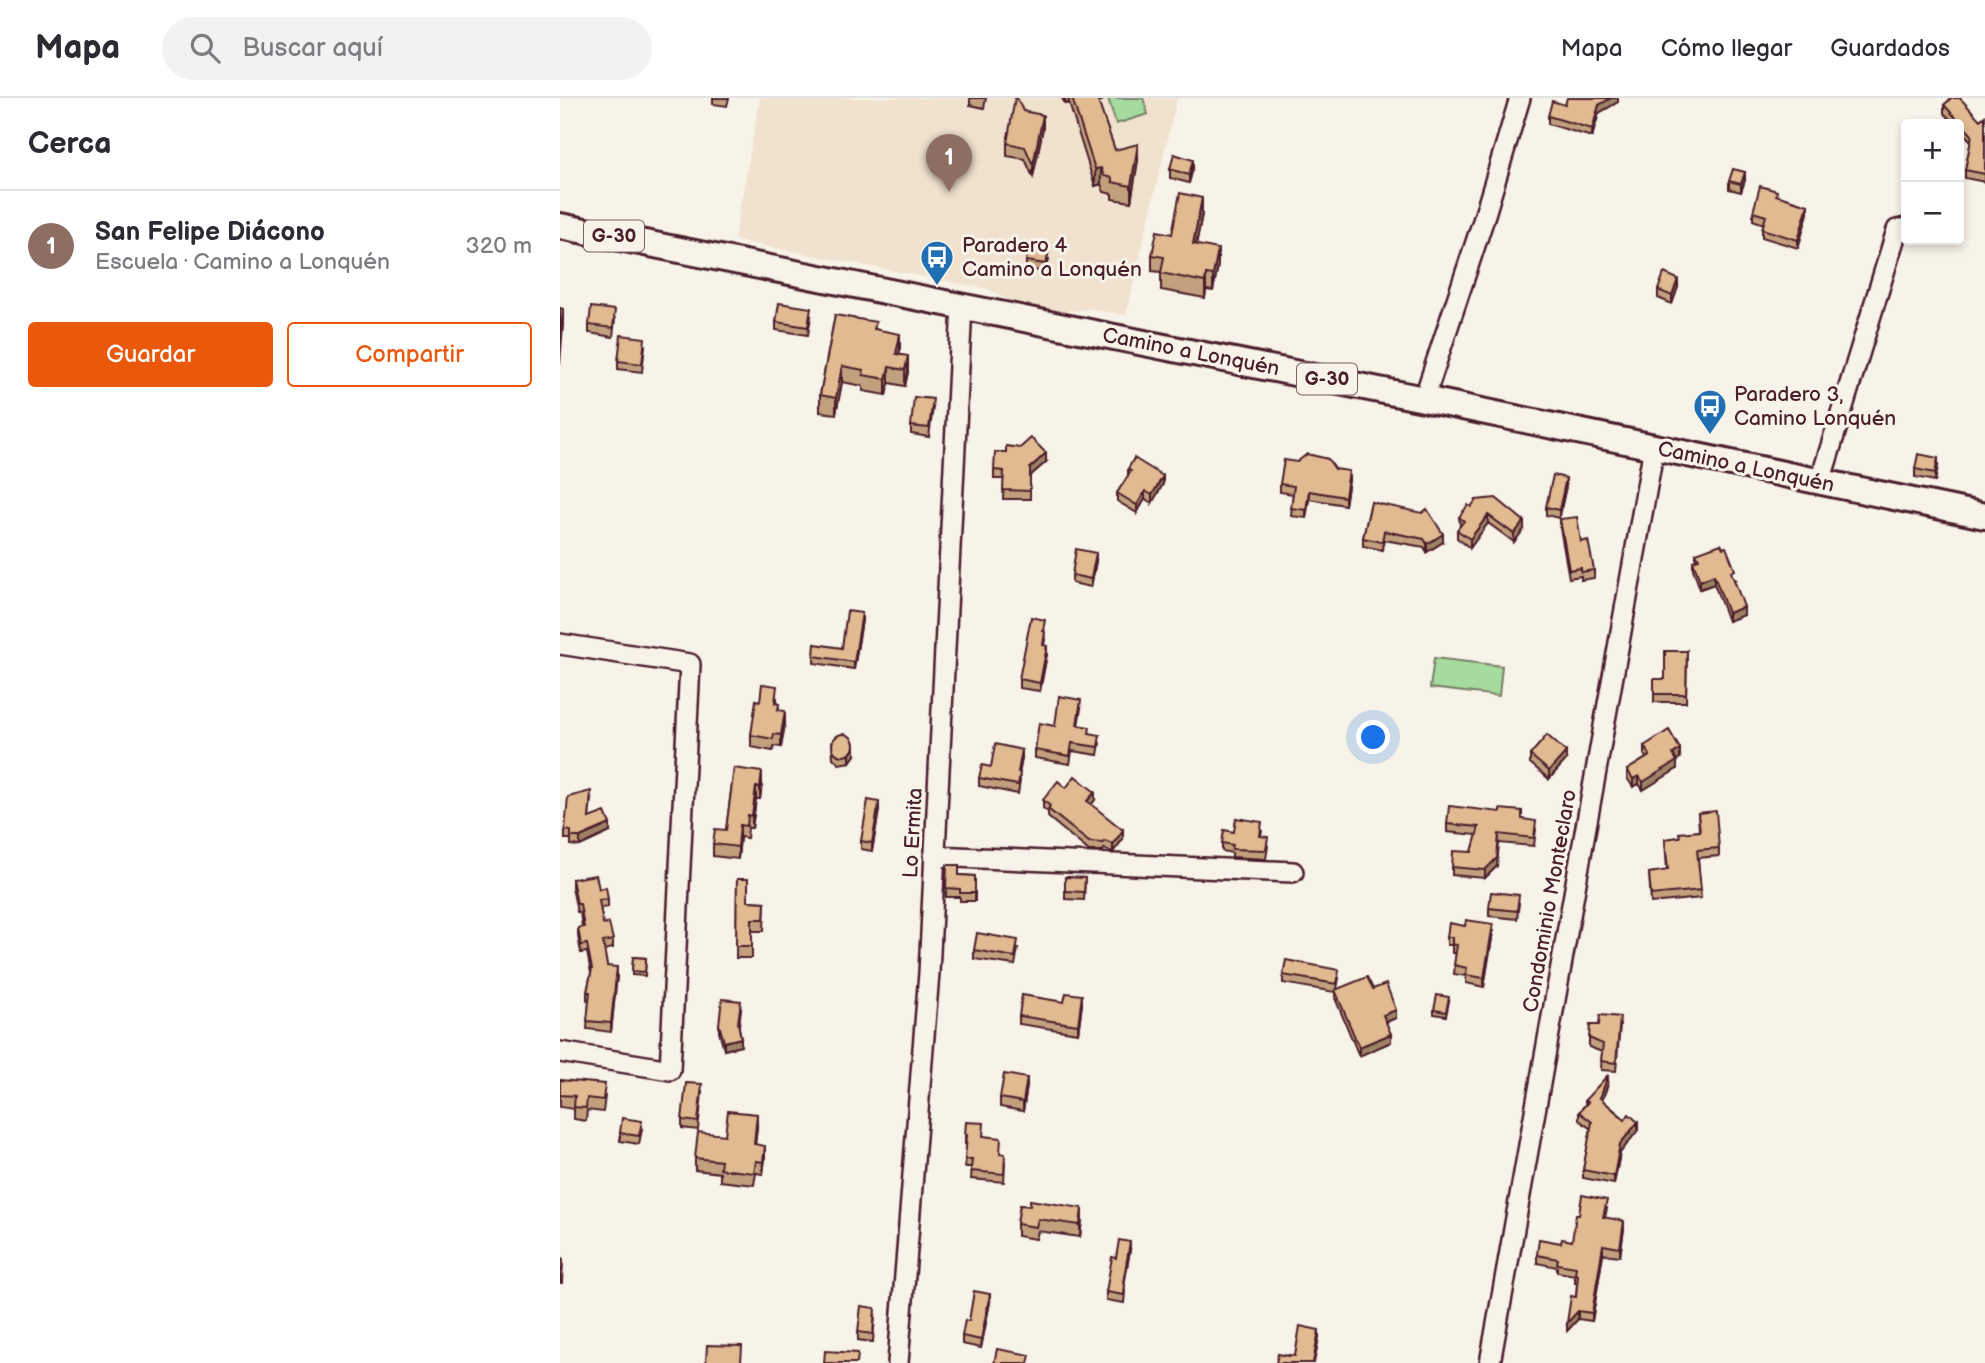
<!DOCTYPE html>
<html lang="es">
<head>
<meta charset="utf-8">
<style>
	body { margin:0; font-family:"Balsamiq Sans",sans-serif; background:#f2f2f3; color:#2b2b33 }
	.controls { position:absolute; right:21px; top:21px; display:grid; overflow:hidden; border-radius:7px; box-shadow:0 4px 10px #0003 }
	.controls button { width:63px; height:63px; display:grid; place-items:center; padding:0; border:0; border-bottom:2px solid #e1e1e2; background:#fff; color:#2b2b33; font:35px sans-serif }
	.you { position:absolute; left:814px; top:640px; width:24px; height:24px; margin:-18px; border:5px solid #fff; border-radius:50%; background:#1a73e8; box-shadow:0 0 0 10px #1a73e833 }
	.badge { display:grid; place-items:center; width:46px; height:46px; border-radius:50%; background:#ea580c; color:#fff; font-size:23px; font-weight:700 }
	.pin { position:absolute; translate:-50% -58px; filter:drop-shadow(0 2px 4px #0008) }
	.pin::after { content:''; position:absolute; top:37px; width:24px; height:21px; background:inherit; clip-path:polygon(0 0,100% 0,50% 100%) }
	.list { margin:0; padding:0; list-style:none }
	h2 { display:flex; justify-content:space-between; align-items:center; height:91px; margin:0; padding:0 28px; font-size:30px }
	h2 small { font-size:23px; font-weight:400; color:#7c7c81 }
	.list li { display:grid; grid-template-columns:46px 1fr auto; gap:21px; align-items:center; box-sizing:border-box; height:112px; padding:0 28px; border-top:2px solid #e1e1e2 }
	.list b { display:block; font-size:26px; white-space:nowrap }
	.list p { margin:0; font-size:23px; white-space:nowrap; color:#7c7c81 }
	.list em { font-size:23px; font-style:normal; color:#7c7c81 }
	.actions { display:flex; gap:14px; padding:21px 28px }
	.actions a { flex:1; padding:16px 0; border:2px solid #ea580c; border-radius:7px; text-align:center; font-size:24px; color:#ea580c }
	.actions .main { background:#ea580c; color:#fff }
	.icon { flex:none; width:38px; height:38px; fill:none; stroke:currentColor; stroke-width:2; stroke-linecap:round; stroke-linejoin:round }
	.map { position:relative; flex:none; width:1425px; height:1265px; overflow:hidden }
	header { display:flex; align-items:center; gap:42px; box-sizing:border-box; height:98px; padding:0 35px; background:#fff; border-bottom:2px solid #e1e1e2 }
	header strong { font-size:33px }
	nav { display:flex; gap:38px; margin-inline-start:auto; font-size:24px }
	.search { width:490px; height:63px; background:#f2f2f3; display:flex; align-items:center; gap:18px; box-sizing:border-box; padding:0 24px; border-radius:38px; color:#7c7c81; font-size:26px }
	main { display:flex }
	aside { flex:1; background:#fff }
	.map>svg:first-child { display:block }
	.built { fill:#f0e2ce }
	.green { fill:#a5db9f; stroke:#787d65; stroke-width:2 }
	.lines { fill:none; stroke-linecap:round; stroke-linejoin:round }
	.minor-casing { stroke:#4a1f2b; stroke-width:24 }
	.major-casing { stroke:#4a1f2b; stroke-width:30 }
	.minor { stroke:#f7f3e8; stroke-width:19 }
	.major { stroke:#f7f3e8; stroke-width:24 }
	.wall { fill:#c2a07e; stroke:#4a1f2b; stroke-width:2 }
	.shaded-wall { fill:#9e8266; stroke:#4a1f2b; stroke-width:2 }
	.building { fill:#e1ba92; stroke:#4a1f2b; stroke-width:2 }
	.labels { text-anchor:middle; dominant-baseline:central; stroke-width:6; stroke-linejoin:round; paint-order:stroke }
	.shield { fill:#f7f3e8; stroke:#7e5f64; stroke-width:2 }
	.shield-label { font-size:19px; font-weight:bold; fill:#4a1f2b }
	.poi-label { font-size:21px; fill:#4a1f2b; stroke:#f7f3e8; text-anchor:start }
	.street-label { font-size:21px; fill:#4a1f2b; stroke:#f7f3e8 }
</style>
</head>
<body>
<header>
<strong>Mapa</strong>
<div class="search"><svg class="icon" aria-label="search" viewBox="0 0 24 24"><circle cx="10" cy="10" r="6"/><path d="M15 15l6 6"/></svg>Buscar aquí</div>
<nav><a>Mapa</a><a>Cómo llegar</a><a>Guardados</a></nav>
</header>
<main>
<aside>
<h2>Cerca<small></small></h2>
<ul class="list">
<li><span class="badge" style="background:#8d6e63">1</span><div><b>San Felipe Diácono</b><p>Escuela · Camino a Lonquén</p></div><em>320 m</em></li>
</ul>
<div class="actions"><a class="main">Guardar</a><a>Compartir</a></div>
</aside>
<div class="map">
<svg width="1425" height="1265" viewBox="0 0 1425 1265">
	<rect width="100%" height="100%" fill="#f7f3e8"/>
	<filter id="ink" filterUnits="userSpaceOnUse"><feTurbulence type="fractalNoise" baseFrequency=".0143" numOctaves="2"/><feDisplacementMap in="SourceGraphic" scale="14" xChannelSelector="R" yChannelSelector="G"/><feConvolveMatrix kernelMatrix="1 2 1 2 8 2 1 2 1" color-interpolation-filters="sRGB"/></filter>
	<g filter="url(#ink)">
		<!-- built -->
		<path class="built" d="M200,0H617L566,217L528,211L495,214L454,205L428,191L174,142Z"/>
		<!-- green -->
		<path class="green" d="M548,0H583L588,16L556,26Z
			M874,560L942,568L939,598L870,590Z"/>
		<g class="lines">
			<defs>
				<path id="minor" d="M864,301L923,123L960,0
					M1260,384L1337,132L1346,130
					M0,546L130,566L110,972L0,954
					M374,758L733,774
					M338,1265L369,875L402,207
					M930,1265L1094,349"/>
				<path id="major" d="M0,128L864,301L1425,418"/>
			</defs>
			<!-- minor casing -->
			<use href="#minor" class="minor-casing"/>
			<!-- major casing -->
			<use href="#major" class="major-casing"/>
			<!-- minor -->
			<use href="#minor" class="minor"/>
			<!-- major -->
			<use href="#major" class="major"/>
		</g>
		<!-- wall -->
		<path class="wall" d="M153,0H169L167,8L153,6Z
			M410,0H426L424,10L410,7Z
			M502,0H542V3L538,4L555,52L578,62L571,104L552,101V96L544,94L541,86L535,88L509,5L505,6Z
			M1058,0V4L1039,15L1032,39L988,26V18L1005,7Z
			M1384,7L1420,22L1425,18V84L1405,80V72L1411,43L1399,30V26H1395L1384,15Z
			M463,13L483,30L473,79L465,61L447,58V45Z
			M633,70L629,85L610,80V71Z
			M1185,82L1181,94L1169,91V83Z
			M1217,98L1248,115L1238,150L1202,139V131L1204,126L1193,122V114Z
			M642,116L636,147L658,167L653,193L646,192L645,200L601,192V174L592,173V157L612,136Z
			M489,161L486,174L466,171V163Z
			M1118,189L1112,206L1098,200V192Z
			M275,217L316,231L340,252L339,257L348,274L345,288L329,285L326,297L303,293V288L282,284L276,316L260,314V297Z
			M251,218L248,237L216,232V224Z
			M55,221L53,239L29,235V227Z
			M85,248L82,274L58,271V263Z
			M373,309L369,339L351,336V328Z
			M486,364L470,378V401H443L444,381H434V372Z
			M1378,368L1375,383L1355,379V371Z
			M568,371L603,386L592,405L585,401L577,415L557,403V395L568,378Z
			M775,371L789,382L785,407L749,401L746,420L731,418L733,396L720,394V386Z
			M1006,388L999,420L986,417V409Z
			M811,404L883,444L867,454L864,449L824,442L822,452L803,448V440Z
			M911,409L964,431L954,444L928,425L910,450L897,440V432L900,428L899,419Z
			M1000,421L1021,444L1034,472V480L1021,482V478L1009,480L1000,430Z
			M1136,455L1175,481H1174L1184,517L1168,523L1154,486L1140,491L1133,471V463L1136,462Z
			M536,463L531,489L512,485V477Z
			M302,522L294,571L254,565V558L282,550Z
			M485,530L484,533L485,542L484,547L487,556L480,593L459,590V581Z
			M1127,553L1126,604H1094V581H1105Z
			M217,600V605L225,626L221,649L214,648L213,653L191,649V637L200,603Z
			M521,610L518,628L530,635L540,645L538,657L512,653L510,666L475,660V652L495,628Z
			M272,645L295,657L290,664L279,666L273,660Z
			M1084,648L1120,660L1117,662V671L1083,692L1079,686L1073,689L1067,680V672L1086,660L1084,656Z
			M970,657L1006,662L989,681L970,665Z
			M462,660L459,675L460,683L458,696L419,688V680L431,669Z
			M174,670L202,686L200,701H196L192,730H188L187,740L180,739L178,761L153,758V746L166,732Z
			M506,690L535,702L531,707L563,741L553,754L544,751L543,753H529L488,719V714L483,710V702Z
			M31,701L29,720L50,734L20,748L11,747V741H5V732Z
			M319,712L312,753L301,751V743Z
			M1138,715L1159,750V758L1138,760L1141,800L1091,805L1089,775L1107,773L1105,741L1119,739L1139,733Z
			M962,721L976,731L974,748L939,745L937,768L925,780L892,777V769L912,754L917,737L887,734V726Z
			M702,732L701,738L708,748L706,761L672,759V755L662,753V745L674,734Z
			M387,767L399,777L415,778V803H400V799H386Z
			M505,779L525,780L524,802L505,801Z
			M12,781L39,791L48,801V809L40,810L43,826L53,842V850L44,852L47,868L57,877L51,934L27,931L29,903L27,902V894L31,875L27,854L21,855L18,838V830L22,829L20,814H17L12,789Z
			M177,781L188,803L205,804L204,833H192V860H176Z
			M959,805L957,821L929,818V810Z
			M933,834L924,889L906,885V878L894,876L896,855H892V847H887V839Z
			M458,850L455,867L414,861V852Z
			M73,859L86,860L85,878L72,877Z
			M723,877L779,880L777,891H813L836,920L826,924L831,944L799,958L775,900V894L723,885Z
			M889,903L886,918L874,916V912Z
			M504,904L522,906L518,935L459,926V918Z
			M181,911L179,928L181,948L164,952L159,934V926Z
			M1039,927H1060L1056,973L1041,972L1042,954L1029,949V940Z
			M0,982L45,998L43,1014L27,1012L26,1023L14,1021V1011L0,1009Z
			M1048,986L1042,1002L1078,1032L1060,1055L1054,1086L1023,1080V1072L1031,1031L1019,1022V1014L1025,1007V1002Z
			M467,988L463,1013L440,1009V1000Z
			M142,995L138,1032L122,1030V1022Z
			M197,1029L195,1046L205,1060L203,1076L196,1075L194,1087L160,1083V1075L135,1072V1060L165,1037Z
			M82,1031L79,1046L60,1043V1035Z
			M405,1037L424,1038L440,1055L445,1064L444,1084L411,1081L412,1069H405L407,1046H405Z
			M460,1107L522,1122L520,1139L478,1133L476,1141L457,1138V1126Z
			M1047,1110L1045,1120L1064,1131L1060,1158L1043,1156L1032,1223L1018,1221L1007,1233L1016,1199L1017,1185H1015V1177L997,1174V1169L977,1165V1157L1001,1145L1012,1143L1019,1117Z
			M570,1152L564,1186L565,1194L564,1205L546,1202V1194L556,1160Z
			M0,1159L3,1161L2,1185H0Z
			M430,1204L421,1250L402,1246V1238L409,1223Z
			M315,1218L313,1244L298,1242V1234Z"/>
		<!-- shaded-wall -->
		<path class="shaded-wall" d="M505,0H509V5L505,6Z
			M1051,0H1058V4L1039,15L1032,39V31L1039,7Z
			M483,17V30L473,79V67Z
			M578,46V62L571,104V88Z
			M633,62V70L629,85V77Z
			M541,70V86L535,88V71Z
			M1185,74V82L1181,94V86Z
			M642,100V116L633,163V146Z
			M1248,107V115L1238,150V142Z
			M658,151V167L653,193V177Z
			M646,176V192L645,200V184Z
			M1118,181V189L1112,206V198Z
			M3,211V227L0,266V250Z
			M340,236V252L336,272V256Z
			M348,258V274L345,288V272Z
			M282,268V284L276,316V300Z
			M329,269V285L326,297V281Z
			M486,355V364L470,378V401V370Z
			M1378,360V368L1375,383V375Z
			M789,373V382L785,407V399Z
			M603,378V386L592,405V397Z
			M1006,380V388L999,420V412Z
			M585,393V401L577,415V407Z
			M749,393V401L746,420V412Z
			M928,417V425L910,450V441Z
			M964,423V431L954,444V436Z
			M883,436V444L867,454V446Z
			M536,455V463L531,489V481Z
			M1154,477V486L1140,491V483Z
			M1184,509V517L1168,523V515Z
			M302,515V522L294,571V564Z
			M487,548V556L480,593V585Z
			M225,613V626L221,649V637Z
			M295,649V657L290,664V656Z
			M1120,651V660L1113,664V656Z
			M462,652V660L458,683V674Z
			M1006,654V662L989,681V673Z
			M1117,663V671L1083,692V684Z
			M202,674V686L200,701V689Z
			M1079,678V686L1073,689V681Z
			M196,689V701L192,730V718Z
			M535,694V702L527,712V703Z
			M319,704V712L312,753V745Z
			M50,726V734L20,748V739Z
			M180,727V739L178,761V749Z
			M563,732V741L553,754V746Z
			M939,736L937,768L925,780V772Z
			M933,826V834L924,889V880Z
			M57,869V877L51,934V925Z
			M522,897V906L518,935V927Z
			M836,912V920L823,925V917Z
			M831,936V944L799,958V949Z
			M181,940V948L164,952V944Z
			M1048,977V986L1040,1008V1000Z
			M467,980V988L463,1013V1004Z
			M197,1016V1029L194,1058V1046Z
			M1078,1024V1032L1060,1055L1054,1086V1078L1060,1046Z
			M205,1048V1060L203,1076V1064Z
			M522,1110V1122L520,1139V1127Z
			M1064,1123V1131L1060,1158V1150Z
			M570,1144V1152L563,1194V1185Z
			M1043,1147V1156L1032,1223V1215Z
			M430,1196V1204L421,1250V1242Z
			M1018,1213V1221L1007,1233V1225Z
			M759,1232V1240L754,1265H753Z"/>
		<!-- building -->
		<path class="building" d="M455,0H457L463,13L483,17L473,67L465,49L447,45Z
			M512,0H537L555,52L578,46L571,88L552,84V80L544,78L541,70L535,71Z
			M1007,0H1051L1039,7L1032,31L988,18L992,3L1005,7Z
			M1391,0H1400L1420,22L1425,18V76L1405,72L1412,37L1384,7Z
			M614,56L633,62L629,77L610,71Z
			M1173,71L1185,74L1181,86L1169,83Z
			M1200,88L1217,93L1216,97L1248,107L1238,142L1202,131L1206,118L1193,114Z
			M620,95L642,100L633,146L658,151L653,177L646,176L645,184L601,175L604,159L592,157L597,133L612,136Z
			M468,149L489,153L486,166L466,163Z
			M1104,175L1118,181L1112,198L1098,192Z
			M219,205L251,210L248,229L216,224Z
			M31,209L55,212L53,230L29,227Z
			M0,210L3,211L0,250Z
			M275,217L316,224L314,231L340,236L336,256L348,258L345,272L329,269L326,281L303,277L304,272L282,268L276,300L260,297Z
			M61,237L85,240L82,266L58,263Z
			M354,299L373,301L369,330L351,328Z
			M471,340L486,355L470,370V393L443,392L444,373L434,372L435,354H446V348L460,350Z
			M747,356L768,361L775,371L789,373L785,399L749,393L746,412L731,410L734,388L720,386L724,362L737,364Z
			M1358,356L1378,360L1375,375L1355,371Z
			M574,360L603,378L592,397L585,393L577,407L557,395L571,373L568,371Z
			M993,377L1006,380L999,412L986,409Z
			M936,400L964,423L954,436L928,417L910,441L897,432L904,423L899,419L908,407L911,409L916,402Z
			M811,404L862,415L867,411L883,436L867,446L864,441L824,433L822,444L803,440Z
			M1017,419L1021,444L1028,442L1034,472L1021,474V470L1009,472L1000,421Z
			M1161,446L1163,450L1166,449L1175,472L1171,474L1184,509L1168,515L1154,477L1140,483L1133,463L1139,461L1136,455Z
			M516,451L536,455L531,481L512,477Z
			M287,513L302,515L294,564L254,558L255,546L282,550Z
			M471,519L485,522L483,533L485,534L483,547L487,548L480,585L459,581Z
			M1105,553H1127L1126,596H1094V581H1105Z
			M202,586L217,588L215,605L219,606L218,612L225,613L221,637L214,636L213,641L191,637L196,602L200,603Z
			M499,598L521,602L517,627L530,629L529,635L540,637L538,649L512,645L510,658L475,652L479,625L495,628Z
			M1109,632L1120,651L1113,656L1117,663L1083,684L1079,678L1073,681L1067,672L1090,658L1084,648Z
			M272 647a11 11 0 1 1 22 0a11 11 0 1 1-22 0Z
			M987,637L1006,654L989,673L970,657Z
			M435,646L462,652L458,674L460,675L458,687L419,680L422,667L431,669Z
			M174,670L202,674L200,689H196L192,718L188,717L187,728L180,727L178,749L153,746L155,731L166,732Z
			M515,678L535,694L527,703L563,732L553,746L544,743L543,745L529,744L488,711L490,708L483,702L498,683L506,690Z
			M31,693L29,720L45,714L50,726L20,739H11V733L5,732L8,699Z
			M308,702L319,704L312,745L301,743Z
			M889,708L940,714V711L962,713V721L976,723L974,740L939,736L937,760L925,772L892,769L893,753L912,754L919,729L887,726Z
			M1156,713L1159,750L1137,752L1141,792L1091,797L1089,775L1108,772L1105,741L1120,739L1119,735L1140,733L1138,715Z
			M676,720L702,724L700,738L708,739L706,752L672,751L673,747L662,745L664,732L674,734Z
			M387,767H399V777L415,778V795H400V791L386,790Z
			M36,777L39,791L46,789L48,801L39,802L43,826L49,825L53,842L43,844L47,868L57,869L51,925L27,923L30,894H27L32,871L27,846L21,847L18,830L24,829L20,806H17L12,781Z
			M505,779L525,780L524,794L505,793Z
			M177,781H188V803L205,804L204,821H192V848H176Z
			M931,794L959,797L957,813L929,810Z
			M906,822L933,826L924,880L906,877L907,870L894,867L897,847L892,846V839H887L889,825L905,828Z
			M417,835L458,842L455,859L414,852Z
			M73,859L86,860L85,874L72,873Z
			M726,862L779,872L777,886L723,877Z
			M807,879L813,891L826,886L836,912L823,917L831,936L799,949L775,892Z
			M506,895L522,897L518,927L459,918L462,897L504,904Z
			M877,897L889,899L886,914L874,912Z
			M162,901L181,903L178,925L181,940L164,944L159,926Z
			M1040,917L1060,919L1056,965L1041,963L1043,946L1029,940L1030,927H1039Z
			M444,976L467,980L463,1004L440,1000Z
			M1048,977L1040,1000L1065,1022L1069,1016L1078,1024L1060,1046L1054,1078L1023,1072L1032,1024L1019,1014L1028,1004L1025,1002Z
			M0,982L45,986L43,1002L27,1000L26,1010L14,1009L15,998L0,997Z
			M126,985L142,986L138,1024L122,1022Z
			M168,1013L197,1016L194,1046L205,1048L203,1064L196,1063L194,1075L160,1071L161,1063L135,1060L138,1034L165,1037Z
			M62,1020L82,1023L79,1038L60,1035Z
			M406,1024L424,1025L423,1038L441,1040L440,1055L445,1056L444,1076L411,1073L412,1061H405L407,1037H405Z
			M1022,1097L1047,1102L1043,1119L1064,1123L1060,1150L1043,1147L1032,1215L1018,1213L1007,1225L1011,1198L1016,1199L1018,1177L1015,1176L1016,1169L997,1166L998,1161L977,1157L979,1141L1001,1145L1002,1141L1012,1143L1016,1117H1019Z
			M470,1102L522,1110L520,1127L478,1121L476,1129L457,1126L460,1107L470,1108Z
			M559,1142L570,1144L563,1185L565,1186L564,1197L546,1194L552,1159L556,1160Z
			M0,1159L3,1161L2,1173H0Z
			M414,1193L430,1196L421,1242L402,1238L405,1222L409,1223Z
			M301,1208L315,1210L313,1236L298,1234Z
			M740,1228L759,1232L753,1265H716L718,1256L729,1258V1257L735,1258Z
			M147,1247L182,1248L181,1265H146Z
			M437,1251L470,1257L468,1265H434Z
			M265,1253L298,1255L297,1265H264Z"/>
	</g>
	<!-- icons -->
	<defs>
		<symbol id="bus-pin" viewBox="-11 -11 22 30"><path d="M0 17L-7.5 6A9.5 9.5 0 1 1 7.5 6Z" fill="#1f6fb2" stroke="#f7f3e8"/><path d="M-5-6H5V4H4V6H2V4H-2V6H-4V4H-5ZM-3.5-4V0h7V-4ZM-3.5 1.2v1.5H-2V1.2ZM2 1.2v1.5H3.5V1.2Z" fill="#fff"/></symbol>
	</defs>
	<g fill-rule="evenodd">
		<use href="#bus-pin" x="358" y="140" width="38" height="52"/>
		<use href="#bus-pin" x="1131" y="289" width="38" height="52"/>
	</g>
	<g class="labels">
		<!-- shield labels -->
		<g class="shield">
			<rect x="24" y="122.5" width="60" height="31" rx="5"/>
			<rect x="737" y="265.5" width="60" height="31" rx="5"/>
		</g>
		<g class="shield-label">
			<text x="54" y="138">G-30</text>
			<text x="767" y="281">G-30</text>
		</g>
		<!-- poi labels -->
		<g class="poi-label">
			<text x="402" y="147">Paradero 4<tspan x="402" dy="24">Camino a Lonquén</tspan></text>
			<text x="1174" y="296">Paradero 3,<tspan x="1174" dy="24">Camino Lonquén</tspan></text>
		</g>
		<!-- street labels -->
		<g class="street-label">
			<text transform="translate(631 254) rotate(11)">Camino a Lonquén</text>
			<text transform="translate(1186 369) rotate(12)">Camino a Lonquén</text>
			<text transform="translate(353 735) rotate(-87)">Lo Ermita</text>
			<text transform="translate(990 803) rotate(-80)">Condominio Monteclaro</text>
		</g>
	</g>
</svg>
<div class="controls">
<button>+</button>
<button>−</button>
</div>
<div class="you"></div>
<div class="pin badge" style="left:389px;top:94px;background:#8d6e63">1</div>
</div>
</main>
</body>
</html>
